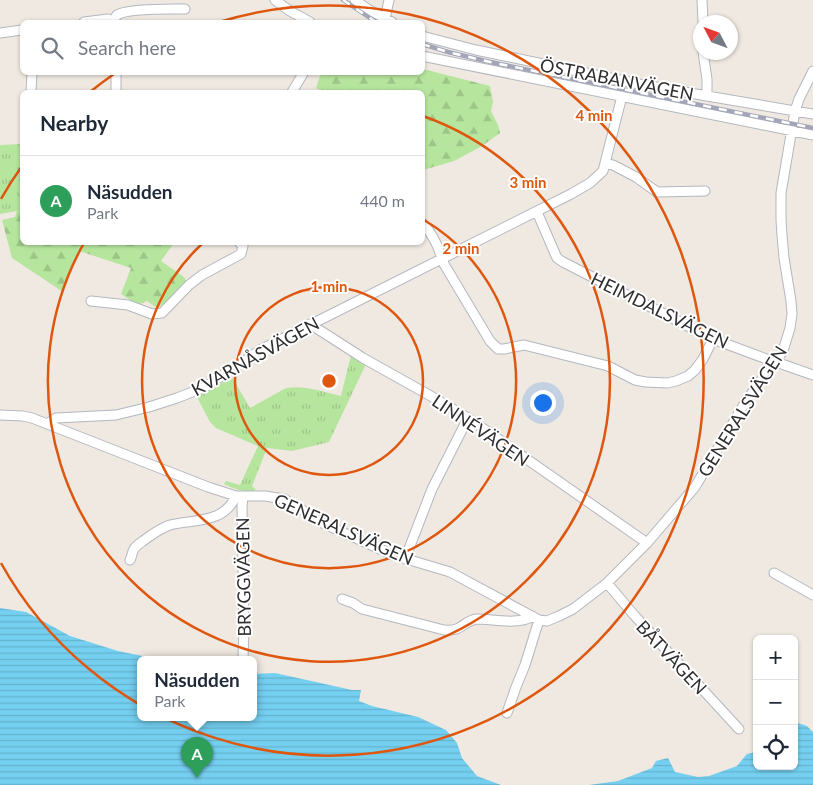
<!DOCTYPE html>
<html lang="en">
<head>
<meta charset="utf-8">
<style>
	body { margin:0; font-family:Lato,sans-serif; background:#f6f6f7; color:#1f2937 }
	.controls { position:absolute; right:15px; bottom:15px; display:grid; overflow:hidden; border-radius:8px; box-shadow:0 1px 4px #0004 }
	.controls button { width:45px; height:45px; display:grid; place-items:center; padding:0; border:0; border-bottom:1px solid #e0e1e3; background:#fff; color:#1f2937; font:25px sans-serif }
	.compass { position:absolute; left:693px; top:15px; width:45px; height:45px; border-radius:50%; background:#fff; box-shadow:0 1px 4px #0004; rotate:311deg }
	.you { position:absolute; left:542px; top:402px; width:18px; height:18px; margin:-12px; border:4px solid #fff; border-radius:50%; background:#1a73e8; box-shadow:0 0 0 8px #1a73e833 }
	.badge { display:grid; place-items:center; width:32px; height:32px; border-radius:50%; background:#4264fb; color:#fff; font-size:16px; font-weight:700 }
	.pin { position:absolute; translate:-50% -41px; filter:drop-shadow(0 1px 2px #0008) }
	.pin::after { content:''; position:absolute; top:26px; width:18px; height:15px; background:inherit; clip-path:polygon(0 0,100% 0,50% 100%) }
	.popup { position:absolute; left:137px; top:656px; width:120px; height:65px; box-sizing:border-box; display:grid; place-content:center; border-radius:8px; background:#fff; filter:drop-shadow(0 1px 4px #0005); font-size:16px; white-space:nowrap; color:#747a83 }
	.popup b { font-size:19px; color:#1f2937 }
	.popup::after { content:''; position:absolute; left:50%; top:100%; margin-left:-10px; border:10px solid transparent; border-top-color:#fff }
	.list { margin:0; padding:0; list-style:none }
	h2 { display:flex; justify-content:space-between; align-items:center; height:65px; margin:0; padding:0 20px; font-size:21px }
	h2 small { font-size:16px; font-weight:400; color:#747a83 }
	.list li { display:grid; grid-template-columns:32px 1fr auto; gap:15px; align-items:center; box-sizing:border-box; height:90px; padding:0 20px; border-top:1px solid #e0e1e3 }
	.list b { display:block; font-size:19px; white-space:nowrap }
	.list p { margin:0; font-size:16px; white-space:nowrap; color:#747a83 }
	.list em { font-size:16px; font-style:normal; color:#747a83 }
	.icon { flex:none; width:28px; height:28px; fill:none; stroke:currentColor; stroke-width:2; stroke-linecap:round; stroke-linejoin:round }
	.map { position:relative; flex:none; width:813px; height:785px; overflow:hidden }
	.search { position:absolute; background:#fff; box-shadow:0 1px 4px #0004; left:20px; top:20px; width:405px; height:55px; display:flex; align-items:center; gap:12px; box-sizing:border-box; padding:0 18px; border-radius:8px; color:#747a83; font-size:19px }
	.panel { position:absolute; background:#fff; box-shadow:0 1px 4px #0004; left:20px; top:90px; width:405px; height:155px; border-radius:8px }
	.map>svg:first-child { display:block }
	.forest { fill:url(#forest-firs) }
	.park { fill:url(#park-tufts) }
	.water { fill:url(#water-rules) }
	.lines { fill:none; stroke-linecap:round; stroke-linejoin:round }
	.minor-casing { stroke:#b4b7c1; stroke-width:11 }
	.minor { stroke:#fff; stroke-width:9 }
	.rail-casing { stroke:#a3a6b8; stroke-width:4.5 }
	.rail { stroke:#fff; stroke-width:2.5; stroke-dasharray:8; stroke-linecap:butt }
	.ring { fill:none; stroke:#df570e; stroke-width:2.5 }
	.labels { text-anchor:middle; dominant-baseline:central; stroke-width:4; stroke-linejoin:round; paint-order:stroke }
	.street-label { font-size:18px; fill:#2e2e2e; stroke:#fff }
	.centre { fill:#df570e; stroke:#fff; stroke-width:2.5 }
	.ring-label { font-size:15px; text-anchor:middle; font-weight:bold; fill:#df570e; stroke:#fff; stroke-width:4; stroke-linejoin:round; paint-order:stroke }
</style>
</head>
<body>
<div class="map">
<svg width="813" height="785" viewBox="0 0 813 785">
	<defs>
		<pattern id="forest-firs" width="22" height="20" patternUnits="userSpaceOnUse" patternTransform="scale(1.25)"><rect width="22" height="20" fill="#b6e59e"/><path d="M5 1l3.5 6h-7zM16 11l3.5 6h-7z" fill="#9dc588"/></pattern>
		<pattern id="park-tufts" width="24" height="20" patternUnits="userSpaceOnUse" patternTransform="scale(1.25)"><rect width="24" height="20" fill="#b6e59e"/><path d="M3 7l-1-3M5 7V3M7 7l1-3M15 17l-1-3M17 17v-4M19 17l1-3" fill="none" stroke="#9dc588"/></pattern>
		<pattern id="water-rules" width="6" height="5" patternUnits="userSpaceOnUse" patternTransform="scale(1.25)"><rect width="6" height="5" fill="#75cff0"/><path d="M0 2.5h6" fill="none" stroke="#66b2ce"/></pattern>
	</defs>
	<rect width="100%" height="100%" fill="#efe9e1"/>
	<!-- forest -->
	<path class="forest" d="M423,69L490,86L493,102L491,111L498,125L500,133L482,146L454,161L423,170L422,92H325L316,88L321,73L422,72Z
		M22,210V242L174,243L161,261L184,277L186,281L173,298L157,308L147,301L138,305L121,294L131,268L79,251L63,292L12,258L2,220L15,217L17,211Z"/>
	<!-- park -->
	<path class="park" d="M22,144V210L0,214V145Z
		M351,355L367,362L329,442L292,451L267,448L252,486L256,490C244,493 235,489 224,484L226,481L240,485L258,446L216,428L210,422L197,397L232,377L250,408L286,388C305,385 323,392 341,396Z"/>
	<!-- water -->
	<path class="water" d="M0,608L26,612L70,636L118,651L157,659H141V717H253V674L275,673L352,690H361L359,701L372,706L418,717L446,730L457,743L462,758L477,776L501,785H0Z
		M798,723L807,726L813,732V785H589L618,781L652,768L656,761L668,758L675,772L698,777L709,776L737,766L747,754L757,752V766H794V730H796Z"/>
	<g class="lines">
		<defs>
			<path id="minor" d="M275,0L290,11L310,22
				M355,0L369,10L392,22
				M702,0L703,22
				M385,19L389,0
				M84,22L108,19L113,21C114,20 116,16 117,15C127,8 172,9 185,9
				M0,33L22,30
				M422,36L476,50L639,84L707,96L813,114
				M703,52L707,79V96
				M422,56L813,135
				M31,92L32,72
				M116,92V72
				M292,92L304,72
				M605,163L613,165L636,177L657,192L705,191
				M537,212L557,258L563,262L713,339L772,361L776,362L813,375
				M422,223C434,235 439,249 444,264L490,341L498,349H504L524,345L608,366L635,380L646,382L667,383L676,381L688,376L695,370L703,359L713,339
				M91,301L128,305L152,314L162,313L189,285L202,275L241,254L243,246L239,242
				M310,324L363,358L429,395L468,418L647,543
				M0,415L23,416L32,418L208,487L236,496H265L284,499L295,505L320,522L393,555L450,572L539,620L547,621L559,616L573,609L607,583L647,543L695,487L743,406L759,383L783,351L790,328L792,314L791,301L784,258L782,235L781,220V193L795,111L799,99L813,71
				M47,424L56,418L116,415L149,407L177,398L205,387L262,349L571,194L590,183L603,171L622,96
				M405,559L432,489L468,418
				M130,560C132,557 132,552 134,549C136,546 140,543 143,541C151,535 161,528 170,525C194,519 224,524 236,496
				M774,573L813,595
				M607,583L634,615L739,729
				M342,599L353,603L362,609L444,630C462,632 462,622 476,619C493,619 517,625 531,617
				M243,658L244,629L242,506L243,497
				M507,713L516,687L525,665L539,620"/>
		</defs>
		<!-- minor casing -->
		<use href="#minor" class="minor-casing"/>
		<!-- minor -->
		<use href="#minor" class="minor"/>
		<defs>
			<path id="rail" d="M343,0L376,22
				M422,44L448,52L490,62L813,128"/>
		</defs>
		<!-- rail casing -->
		<use href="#rail" class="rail-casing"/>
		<!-- rail -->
		<use href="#rail" class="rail"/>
	</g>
	<!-- distance rings -->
	<g class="ring">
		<circle cx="329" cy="381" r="94"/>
		<path d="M424 220A187 187 0 1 1 203 243"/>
		<path d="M423 116A281 281 0 1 1 84 243"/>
		<path d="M1 199A375 375 0 0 1 22 166M90 92A375 375 0 0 1 114 74M219 22A375 375 0 1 1 1 563"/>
	</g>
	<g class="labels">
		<!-- street labels -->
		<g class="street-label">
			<text transform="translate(617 79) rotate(11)">ÖSTRABANVÄGEN</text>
			<text transform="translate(660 310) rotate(26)">HEIMDALSVÄGEN</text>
			<text transform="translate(255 356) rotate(-29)">KVARNÅSVÄGEN</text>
			<text transform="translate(742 411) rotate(-58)">GENERALSVÄGEN</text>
			<text transform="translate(481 430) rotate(34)">LINNÉVÄGEN</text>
			<text transform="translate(344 529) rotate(24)">GENERALSVÄGEN</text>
			<text transform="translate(243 577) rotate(-91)">BRYGGVÄGEN</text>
			<text transform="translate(672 657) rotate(47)">BÅTVÄGEN</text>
		</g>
	</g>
	<circle cx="329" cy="381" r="8" class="centre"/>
	<g class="ring-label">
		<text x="594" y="121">4 min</text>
		<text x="528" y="188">3 min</text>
		<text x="461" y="254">2 min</text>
		<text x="329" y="292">1 min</text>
	</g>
</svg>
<div class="controls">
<button>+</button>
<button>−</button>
<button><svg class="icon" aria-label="locate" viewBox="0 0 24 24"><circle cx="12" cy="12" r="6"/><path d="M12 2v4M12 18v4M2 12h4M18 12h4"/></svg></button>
</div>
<svg class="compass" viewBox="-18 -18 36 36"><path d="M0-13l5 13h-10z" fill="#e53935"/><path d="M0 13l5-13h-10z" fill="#747a83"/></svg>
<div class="you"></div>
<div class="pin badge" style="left:197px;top:778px;background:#2e9e5b">A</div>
<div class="popup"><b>Näsudden</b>Park</div>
<div class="search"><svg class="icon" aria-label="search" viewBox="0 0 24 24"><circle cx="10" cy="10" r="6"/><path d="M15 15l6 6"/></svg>Search here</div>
<section class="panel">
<h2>Nearby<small></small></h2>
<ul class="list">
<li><span class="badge" style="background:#2e9e5b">A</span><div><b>Näsudden</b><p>Park</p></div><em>440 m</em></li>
</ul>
</section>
</div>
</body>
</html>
